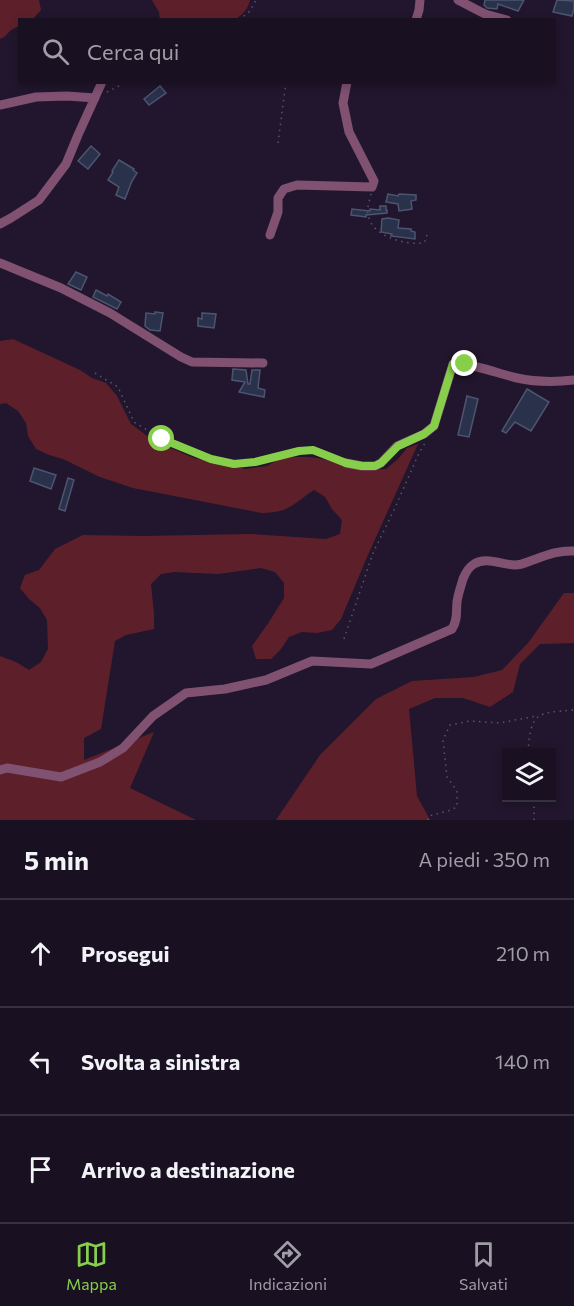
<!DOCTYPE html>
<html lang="it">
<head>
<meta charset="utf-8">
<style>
	body { margin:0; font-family:Commissioner,sans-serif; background:#261e2f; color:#f1f3f6 }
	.controls { position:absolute; right:18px; bottom:18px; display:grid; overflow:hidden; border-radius:0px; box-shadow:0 3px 9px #0003 }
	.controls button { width:54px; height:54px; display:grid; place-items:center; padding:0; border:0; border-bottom:2px solid #373040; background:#191022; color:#f1f3f6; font:30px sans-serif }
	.stop { position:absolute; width:18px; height:18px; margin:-14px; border:4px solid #87cf4a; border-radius:50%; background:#fff }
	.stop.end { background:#87cf4a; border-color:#fff; box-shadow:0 2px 6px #0008 }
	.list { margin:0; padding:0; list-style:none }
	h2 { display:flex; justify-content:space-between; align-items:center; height:78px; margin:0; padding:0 24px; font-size:26px }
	h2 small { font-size:20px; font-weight:400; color:#9f9da5 }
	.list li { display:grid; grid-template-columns:39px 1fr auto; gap:18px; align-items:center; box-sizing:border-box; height:108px; padding:0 24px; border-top:2px solid #373040 }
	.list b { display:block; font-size:22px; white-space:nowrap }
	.list em { font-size:20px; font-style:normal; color:#9f9da5 }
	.icon { flex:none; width:33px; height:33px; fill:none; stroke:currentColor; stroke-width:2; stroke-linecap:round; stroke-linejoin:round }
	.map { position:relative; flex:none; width:574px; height:820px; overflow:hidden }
	.search { position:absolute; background:#191022; box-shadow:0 3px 9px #0003; left:18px; right:18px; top:18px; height:66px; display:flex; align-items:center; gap:15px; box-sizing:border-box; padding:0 21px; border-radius:0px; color:#9f9da5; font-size:22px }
	.sheet { height:402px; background:#191022 }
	nav { display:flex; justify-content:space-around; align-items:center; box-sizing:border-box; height:84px; border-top:2px solid #373040; background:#191022; font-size:16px; color:#9f9da5 }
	nav a { display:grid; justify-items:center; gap:3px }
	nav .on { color:#87cf4a }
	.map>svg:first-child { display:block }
	.green { fill:#5d202a }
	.building { fill:#2a314a; stroke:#4c5570; stroke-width:1.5 }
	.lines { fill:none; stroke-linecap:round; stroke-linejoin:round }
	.path { stroke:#5d5468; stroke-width:1.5; stroke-dasharray:1.5 4.5; stroke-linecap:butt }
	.minor { stroke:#815172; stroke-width:9 }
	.route { stroke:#87cf4a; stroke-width:8 }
</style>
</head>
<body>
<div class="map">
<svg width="574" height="820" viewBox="0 0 574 820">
	<rect width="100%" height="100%" fill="#21162d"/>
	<!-- green -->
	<path class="green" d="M0,0H39L41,10L33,19L20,20L19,26L11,30L4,37L0,39Z
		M152,0H250C248,9 243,14 236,19L160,20L159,12Z
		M13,339L80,370L92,378L106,383L117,396L131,424L154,441L194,458L246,469L267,466L279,459L294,457H309L323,459L363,470L386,469L398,459L407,448L418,444L367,557L341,619L332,630L317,633L302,632L289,637L281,649L271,659H256L252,646L269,622L284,598V583L275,572L261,568L218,574L175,572L161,574L151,584L154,614V629L126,635L115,641L101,729L84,738V760L154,732L130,788L196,820H0V656L16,662L29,670L41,662L48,649L47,620L40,608L29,599L20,588L25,575L39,570L55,549L83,535L142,536L252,534L326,539L340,534L342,520L332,509L325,497L314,490C291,505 291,512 262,513L133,488L100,477L63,459L49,455L36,449L28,436L26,423L18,411L6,403L0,404V341Z
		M564,593H574V643L540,644L520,664L513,692L490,707L463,698H435L409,709L417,796L430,820H276L320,755L376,699L412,681L474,677L502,670L528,643Z"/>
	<!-- building -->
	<path class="building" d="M485,0H524L518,11L498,4L497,9L487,8L484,5Z
		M557,0L574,1V9L572,16L553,12Z
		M160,86L166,93L149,105L144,99Z
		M91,146L100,154L88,169L78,161Z
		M119,160L134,169L133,170L137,173L132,181L125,199L116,195L119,187L108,180L113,172L112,171Z
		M388,194L398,196L399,194L416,195V200L411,201L412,209L399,211L398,204L386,202Z
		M380,206H386V210H387V213L366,215V217L351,215L352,209L370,211V209L380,210Z
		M388,218L399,220L398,228L411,229V231L415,232V239L391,236L392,234L381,232L382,219Z
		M76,272L87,277L81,290L68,284Z
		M96,290L107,296L108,294L121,302L117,309L93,297Z
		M155,312L163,313L160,331L150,330L145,326L146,313L155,314Z
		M202,313L216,314L214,328L198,326V318L202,319Z
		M233,369L246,370L248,384H250L252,370H260L258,388L265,390L264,397L239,392L245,382L232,380Z
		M527,389L549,402L531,431L515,422L506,433L502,431Z
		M467,396L478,399L469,437L458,435Z
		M34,468L56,475L51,489L30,481Z
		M68,478L74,480L65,511L59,509Z"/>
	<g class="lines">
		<!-- path -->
		<path class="path" d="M239,20L250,11L256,0
			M107,92L119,86L123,82
			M278,143L286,82
			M371,194C369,202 366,211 369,218C374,237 406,245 423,243L426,240L427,234
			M95,373L118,387L134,422L162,439L211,459L234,464L255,462L299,451L313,450L338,460
			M344,639L373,553L394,510L419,453L425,443
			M528,752C531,712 536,713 574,710
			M428,820L429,816L448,811L457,807V791L447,777L443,740L450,725L470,721L499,723L537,716
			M534,820V798"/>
		<!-- minor -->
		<path class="minor" d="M458,0L485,14L507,20
			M416,20L419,10L420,0
			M0,105L36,97L67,96L95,98
			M0,224L11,218L39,200L66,164L78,135L102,82
			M270,235L278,212V198L284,189L297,185L372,187L374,181L349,132L343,103L347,82
			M0,263L61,288L110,313L181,357L192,362L263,363
			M346,463L362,466H375L381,463L397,446L424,434L434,426L453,364C475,364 496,373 517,378C535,382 556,382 574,380
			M0,770L7,768L61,777L100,762L123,748L153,716L186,693L225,689L266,680L312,661L371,664L452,629C458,620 456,611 457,602C458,594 461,586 463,579C465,574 469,567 474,564C486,556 502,565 515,565C522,565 527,562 533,560C547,555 560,550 574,551"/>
	</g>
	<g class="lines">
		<!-- route -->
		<path class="route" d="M162,439L211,459L234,464L255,462L299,451L313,450L346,463L362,466H375L381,463L398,446L424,434L434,426L453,364H465"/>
	</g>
</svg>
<div class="controls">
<button><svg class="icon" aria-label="layers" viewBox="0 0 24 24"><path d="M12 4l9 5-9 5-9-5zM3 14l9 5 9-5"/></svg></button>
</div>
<div class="stop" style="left:162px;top:439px"></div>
<div class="stop end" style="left:465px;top:364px"></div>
<div class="search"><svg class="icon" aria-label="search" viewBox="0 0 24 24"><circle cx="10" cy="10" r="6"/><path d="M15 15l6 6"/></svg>Cerca qui</div>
</div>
<section class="sheet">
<h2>5 min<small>A piedi · 350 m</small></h2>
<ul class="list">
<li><svg class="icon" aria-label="ahead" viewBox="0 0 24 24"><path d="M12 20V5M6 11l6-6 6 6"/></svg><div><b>Prosegui</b></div><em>210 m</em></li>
<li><svg class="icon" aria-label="left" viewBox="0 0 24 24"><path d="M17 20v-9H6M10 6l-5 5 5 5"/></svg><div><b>Svolta a sinistra</b></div><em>140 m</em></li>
<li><svg class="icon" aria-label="arrive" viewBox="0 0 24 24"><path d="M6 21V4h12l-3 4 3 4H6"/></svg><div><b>Arrivo a destinazione</b></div></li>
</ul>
</section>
<nav>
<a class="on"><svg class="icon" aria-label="map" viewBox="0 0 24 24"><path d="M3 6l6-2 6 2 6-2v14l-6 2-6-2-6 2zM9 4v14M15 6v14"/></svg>Mappa</a>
<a><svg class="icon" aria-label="directions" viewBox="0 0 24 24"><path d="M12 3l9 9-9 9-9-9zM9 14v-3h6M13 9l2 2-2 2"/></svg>Indicazioni</a>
<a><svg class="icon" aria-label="saved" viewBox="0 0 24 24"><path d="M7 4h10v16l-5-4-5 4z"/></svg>Salvati</a>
</nav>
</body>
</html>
